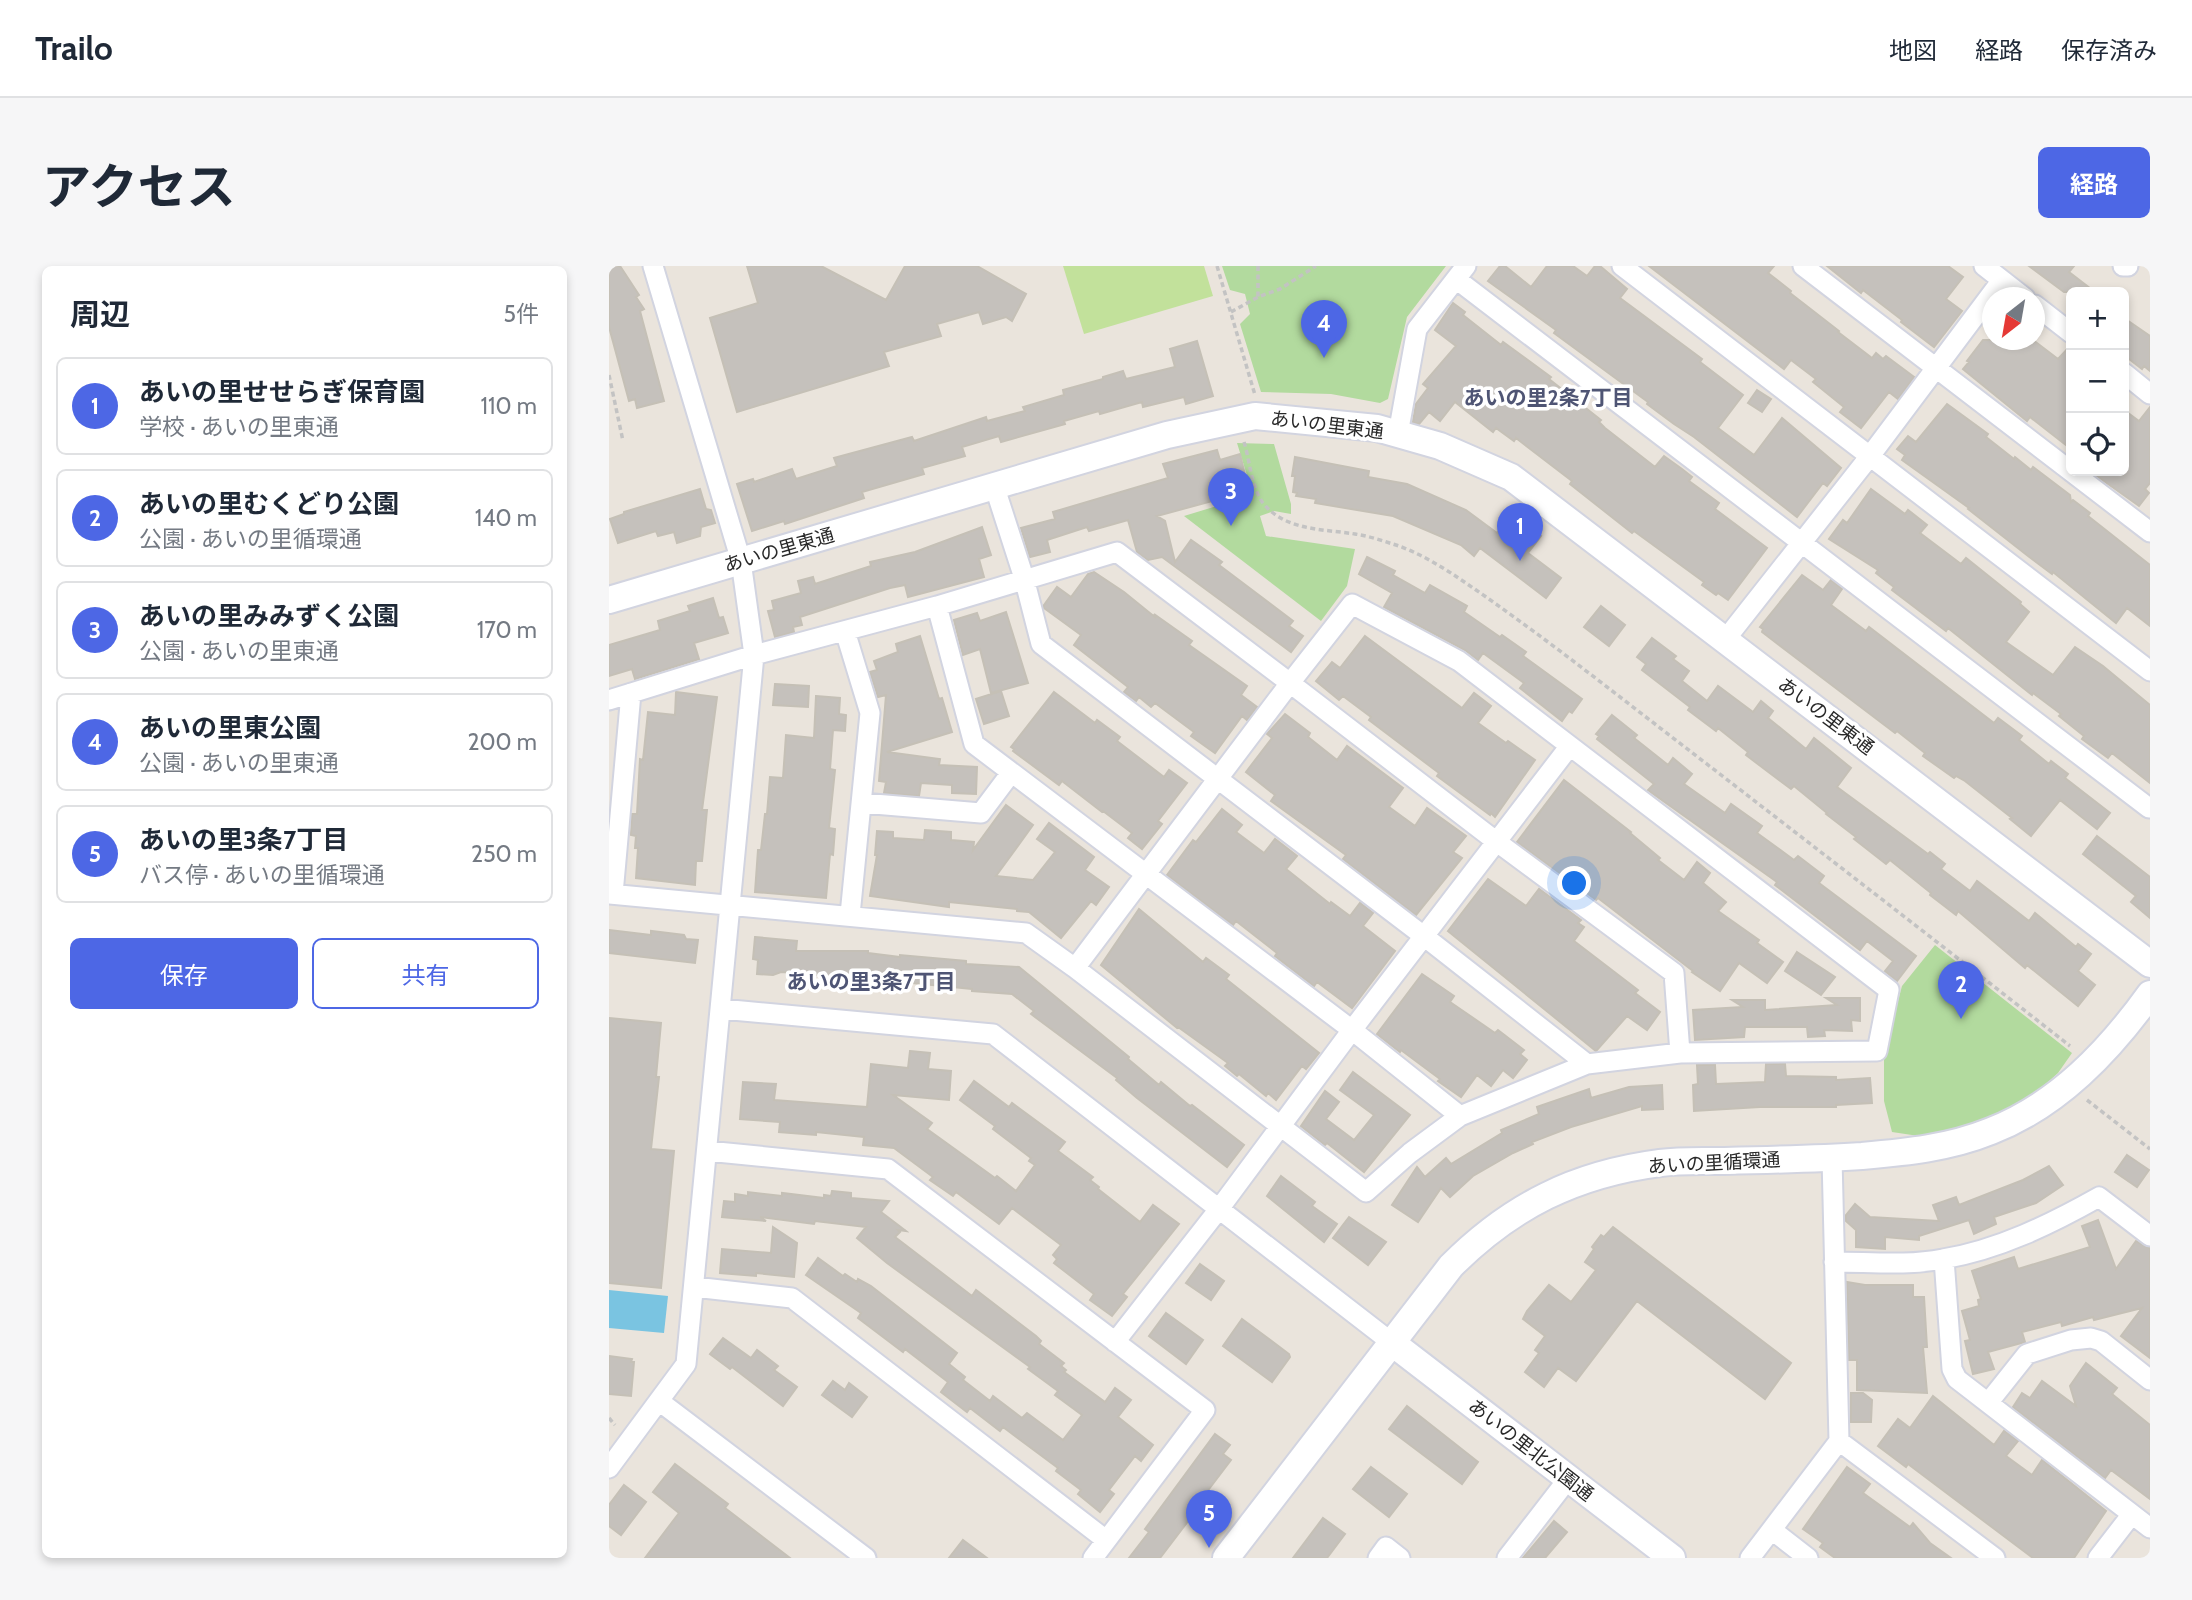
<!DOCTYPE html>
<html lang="ja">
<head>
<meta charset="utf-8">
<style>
	body { margin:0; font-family:Cabin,"Noto Sans JP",sans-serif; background:#f6f6f7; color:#1f2937 }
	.controls { position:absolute; right:21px; top:21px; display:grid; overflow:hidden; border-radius:10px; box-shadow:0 4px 10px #0003 }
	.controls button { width:63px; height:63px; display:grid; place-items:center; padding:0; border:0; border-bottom:2px solid #e0e1e3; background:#fff; color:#1f2937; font:35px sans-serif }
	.compass { position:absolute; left:1373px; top:21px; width:63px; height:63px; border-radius:50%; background:#fff; box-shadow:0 4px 10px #0003; rotate:211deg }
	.you { position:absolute; left:966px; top:618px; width:24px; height:24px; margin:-18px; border:5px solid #fff; border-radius:50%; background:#1a73e8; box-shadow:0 0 0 10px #1a73e833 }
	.badge { display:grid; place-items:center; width:46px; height:46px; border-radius:50%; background:#4d67e5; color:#fff; font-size:23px; font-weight:700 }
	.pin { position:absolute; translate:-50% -58px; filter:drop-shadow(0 2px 4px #0008) }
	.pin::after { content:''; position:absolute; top:37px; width:24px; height:21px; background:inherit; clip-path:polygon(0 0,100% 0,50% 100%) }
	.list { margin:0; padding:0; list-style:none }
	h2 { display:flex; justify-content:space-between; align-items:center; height:91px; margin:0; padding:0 28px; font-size:30px }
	h2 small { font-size:23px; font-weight:400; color:#747a83 }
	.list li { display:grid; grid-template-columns:46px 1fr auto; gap:21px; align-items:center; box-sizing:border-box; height:98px; margin:0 14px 14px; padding:0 14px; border:2px solid #e0e1e3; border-radius:10px }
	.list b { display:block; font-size:26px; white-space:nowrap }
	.list p { margin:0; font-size:23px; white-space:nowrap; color:#747a83 }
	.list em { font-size:23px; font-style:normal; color:#747a83 }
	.actions { display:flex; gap:14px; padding:21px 28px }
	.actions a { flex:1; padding:16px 0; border:2px solid #4d67e5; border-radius:10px; text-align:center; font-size:24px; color:#4d67e5 }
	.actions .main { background:#4d67e5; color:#fff }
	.icon { flex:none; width:38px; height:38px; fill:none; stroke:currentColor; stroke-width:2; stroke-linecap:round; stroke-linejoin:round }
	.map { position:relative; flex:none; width:1541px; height:1292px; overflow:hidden; border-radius:10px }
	header { display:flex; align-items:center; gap:42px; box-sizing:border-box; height:98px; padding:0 35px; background:#fff; border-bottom:2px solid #e0e1e3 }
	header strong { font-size:33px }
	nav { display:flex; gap:38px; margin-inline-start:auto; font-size:24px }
	.intro { display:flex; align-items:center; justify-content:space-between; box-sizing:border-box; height:168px; padding:0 42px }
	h1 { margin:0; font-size:49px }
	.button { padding:18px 32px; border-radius:10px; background:#4d67e5; color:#fff; font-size:24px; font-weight:700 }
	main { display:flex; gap:42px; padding:0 42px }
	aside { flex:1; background:#fff; border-radius:10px; box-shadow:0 4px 10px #0003 }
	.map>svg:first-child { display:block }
	.green { fill:#b2da9e }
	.pitch { fill:#c2e19b }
	.water { fill:#7ac4e1 }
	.building { fill:#c5c1bc; stroke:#c5c0b6; stroke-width:2 }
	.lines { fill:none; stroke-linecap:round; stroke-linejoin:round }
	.street-casing { stroke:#d2d4e0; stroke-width:23 }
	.secondary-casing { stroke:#d2d4e0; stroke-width:30 }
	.path { stroke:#c3c3c3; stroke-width:3.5; stroke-dasharray:5 3.5; stroke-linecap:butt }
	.street { stroke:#fff; stroke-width:19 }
	.secondary { stroke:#fff; stroke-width:26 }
	.labels { text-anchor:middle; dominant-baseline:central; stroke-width:7; stroke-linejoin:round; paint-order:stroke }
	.street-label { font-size:19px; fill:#292929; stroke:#fff }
	.neighbourhood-label { font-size:21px; font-weight:bold; fill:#4f5574; stroke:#fff }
</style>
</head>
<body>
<header>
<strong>Trailo</strong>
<nav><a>地図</a><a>経路</a><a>保存済み</a></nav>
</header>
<div class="intro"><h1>アクセス</h1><a class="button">経路</a></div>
<main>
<aside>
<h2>周辺<small>5件</small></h2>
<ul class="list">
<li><span class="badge">1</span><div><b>あいの里せせらぎ保育園</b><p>学校 · あいの里東通</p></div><em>110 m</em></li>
<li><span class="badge">2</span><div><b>あいの里むくどり公園</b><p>公園 · あいの里循環通</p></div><em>140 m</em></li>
<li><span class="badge">3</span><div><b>あいの里みみずく公園</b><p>公園 · あいの里東通</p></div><em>170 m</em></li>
<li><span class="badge">4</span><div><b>あいの里東公園</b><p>公園 · あいの里東通</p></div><em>200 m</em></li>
<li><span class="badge">5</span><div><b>あいの里3条7丁目</b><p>バス停 · あいの里循環通</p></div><em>250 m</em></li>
</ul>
<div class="actions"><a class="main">保存</a><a>共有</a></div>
</aside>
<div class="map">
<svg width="1541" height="1292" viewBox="0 0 1541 1292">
	<rect width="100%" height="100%" fill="#eae4dc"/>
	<!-- green -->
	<path class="green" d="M613,0H837L798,51L779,133L771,137L722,128L652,126L631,58L641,48L636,28L621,24Z
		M628,177L665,178L682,238V248L665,245L651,250L657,270L746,283L738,320L712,355L575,250L644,229Z
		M1326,679L1463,787L1449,807L1418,835L1370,859L1323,872L1283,866L1275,835V787L1293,720Z"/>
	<!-- pitch -->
	<path class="pitch" d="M454,0H595L604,30L475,68Z"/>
	<!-- water -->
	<path class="water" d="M0,1024L59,1030L55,1067L0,1062Z"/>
	<!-- building -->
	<path class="building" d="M0,0H11L30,29L27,31L35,43L31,45L55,135L28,142L26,133L20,135L0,61Z
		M138,0H212L277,34L296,0H368L417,28L403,55L397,51L374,58L370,46L328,58L332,70L275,86L280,100L128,146L101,52L149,37Z
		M891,0H896L922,21L938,0H964L978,10L986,0H991L1018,23L1011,32L1093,93L1091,96L1134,129L1109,162L1145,189L1173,152L1232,202L1218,220L1214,217L1188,251L1085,171L1065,158L1038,138L1039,136L945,67L947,64L879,15Z
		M1040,0H1165L1159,7L1182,25L1181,27L1230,65L1229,66L1263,92L1267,87L1274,93L1277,90L1305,111L1289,133L1280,126L1252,162L1231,146L1235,141L1204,116L1207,113L1182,94L1175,103Z
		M1218,0H1339L1354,11L1337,33L1353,45L1325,81L1292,56L1293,54L1254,24L1252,27Z
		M1420,0H1465L1460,6L1486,26H1455Z
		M844,37L856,46L854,49L892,79L894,76L942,111L940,113L992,154L990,156L996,162L1046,201L1055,190L1073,203L1083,211L1080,215L1110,237L1106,243L1158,282L1119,334L1109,327L1107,329L1093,319L1095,316L1025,265L1023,267L961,218L963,215L907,172L905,175L887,162L884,166L846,136L831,155L820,146L810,158L804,156L807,138L819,122L814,118L847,80L826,64Z
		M1515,52L1541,70V105L1535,100L1533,103L1515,89Z
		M1374,74H1424L1449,93L1462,79V183L1421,151L1418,155L1354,103L1360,96L1358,95Z
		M588,75L604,130L577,138L575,131L534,141L533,136L491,148L490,145L455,155L456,158L392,176L390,170L353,181L356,190L313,202L315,208L253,226L255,232L176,258L175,255L143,265L128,218L144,213L145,216L183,203L187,213L228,200L225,192L303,171L305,175L377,151L378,155L416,145L414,141L455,129L454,124L494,113V111L514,105L517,113L566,101L561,83Z
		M1148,124L1162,133L1153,146L1139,137Z
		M1338,138L1379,168L1377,171L1405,193L1406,191L1422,204L1424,201L1461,229L1462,236L1464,234L1481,247L1479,250L1541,299V360L1518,342L1507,357L1444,306L1443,308L1419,290L1359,243L1360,242L1293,194L1296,189L1288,183L1299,170L1307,176Z
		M1541,141V217L1536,223L1540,227L1530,240L1481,205H1515V144L1530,155Z
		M608,184L611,194L631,188L640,225L548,250L556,255L566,296L582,274L613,296L610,299L684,355L680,360L694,370L682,386L553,291L539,294L528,286L519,254L480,265L478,261L438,274L441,286L421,291L412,262L446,253L444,246L559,212L554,198Z
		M686,191L760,205L759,211L798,218L857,244L888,267L903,248L932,270L919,287L952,312L937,332L871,282L865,290L852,279L784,250L706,237L707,233L687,230L688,227L684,226L686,210H683Z
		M91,223L97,243L102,244L106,257L92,261L91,270L68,277L65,266L49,270L47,265L9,277L1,253L15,248V246Z
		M1262,223L1296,248L1299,244L1318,259L1311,267L1352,298L1357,292L1412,336L1411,338L1420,346L1397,376L1444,409L1466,381L1494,400L1541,439V517L1503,487L1499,492L1473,473L1475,470L1450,450L1452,448L1424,427L1423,429L1339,362L1337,365L1283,324L1285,321L1267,307L1269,304L1220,273L1234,254L1238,257Z
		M373,261L382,289L370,293L375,311L299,331L296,319L281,322L191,351L193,359L184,361L185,366L166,371L159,345L165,344L163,335L192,327L189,315L204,311L206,318L262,300L261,296L306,286Z
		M758,291L786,305L784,309L816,327L821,319L858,340L855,346L891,371L893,369L917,386L914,390L973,433L963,447L960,445L953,455L911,422L915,417L874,387L869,394L856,384L775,341L783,327L750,308Z
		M485,306L515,326L547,352L545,348L583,375L580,379L638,420L632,429L648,441L638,454L633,450L606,487L582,470L585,466L546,437L542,441L530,431L527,435L515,426L519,421L465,379L472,369L435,342V339L448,321L462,331L479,308Z
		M1193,309L1214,324L1222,314L1233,323L1222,339L1257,365L1260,361L1385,457L1389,452L1413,470L1410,474L1440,498L1442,495L1459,508L1456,512L1501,547L1488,563L1451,534L1422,570L1401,553L1403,552L1356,515L1347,510L1345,512L1314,490L1316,487L1288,465L1286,467L1153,366L1154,363L1151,361Z
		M104,332L110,352L114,351L119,367L85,377L90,393L26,413L23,403L0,410V379L51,364L49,355L81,345L79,340Z
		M992,340L1016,359L1000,380L975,361Z
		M397,346L419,417L382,427L371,383L354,389L345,354L368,347L371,355Z
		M311,370L330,433L333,432L343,466L278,486L331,493L330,499L368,501L367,528L343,527V519L312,517L310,530L275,527L277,516L270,515L277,429L269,431L261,406L268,404L265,395L289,386L287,378Z
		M756,370L853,442L865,427L882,440L869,457L897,477L899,475L926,494L886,551L882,547L881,549L828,510L830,507L760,454L762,451L734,430L730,434L707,415L723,396L731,402Z
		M1043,372L1067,390L1064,393L1080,405L1073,415L1098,435L1109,420L1144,446L1152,435L1164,445L1159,452L1197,483L1205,472L1220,484L1242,502L1228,521L1319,588L1321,586L1336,598L1332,603L1361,625L1368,615L1420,655L1426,647L1467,681L1469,678L1482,688L1469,705L1486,719L1469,740L1418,699L1416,702L1349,645L1347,649L1321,629L1322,627L1281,594L1277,598L1245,573L1247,571L1217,548L1218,547L1185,520L1182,523L1158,505L1137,489L1139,486L1109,462L1107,465L1079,444L1081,441L1033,404L1037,398L1028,391Z
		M166,418L200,420L199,441L164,439Z
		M392,425L400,450L375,458L367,433Z
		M67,426L108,431L93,544H98L93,595H87L86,619L27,612L29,582H26L27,570L22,569L23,548H28L31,493L34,494L39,446L66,449Z
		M445,426L486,457L488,454L511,471L508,475L555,511L560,504L578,517L549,555L553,558L533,583L519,572L523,567L494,545L493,546L453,515L450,519L404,485L405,483L402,481Z
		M207,430L231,432L230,448L237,449L236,465L224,464L221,503L226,504L220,562L226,563L224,589L221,588L217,632L146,626L149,584H152L156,548H158L161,511L174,512L177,469L205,472Z
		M676,448L701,467L699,471L728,494L738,480L794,522L780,541L806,560L818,542L857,570L844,586L853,592L807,649L734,593L737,589L662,535L666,529L637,506L663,472L658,468Z
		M1003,449L1028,469L1025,472L1059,499L1064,492L1083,508L1075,518L1116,547L1122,538L1153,560L1148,567L1185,594L1189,590L1215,610L1210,617L1307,690L1288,715L1276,705L1284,695L1258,675L1251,684L1166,619L1168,616L1039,524L1045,518L988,473L990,470L987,468Z
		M955,514L1022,566L1021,567L1051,592L1049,594L1075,614L1088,596L1101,607L1094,617L1117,636L1109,645L1150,674L1148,677L1174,696L1158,717L1130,697L1111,725L1083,706L1084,705L989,632L987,634L908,576Z
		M397,539L424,559L387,610L424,614L446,586L428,573L440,557L485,591L476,604L500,621L487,639L482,635L452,672L420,646L408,645V643L340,636V641L261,630L268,589H266L268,565L284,566V572L315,574L316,564L342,566V574L365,576L364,584Z
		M613,543L633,559L627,566L655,587L666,573L688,590L677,603L721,638L722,636L741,650L751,637L764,647L754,660L786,685L743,742L708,716L705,720L666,690L668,687L627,655L624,659L558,609L584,574L587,576Z
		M1488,570L1541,611V652L1522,636L1527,630L1474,588Z
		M879,613L917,640L930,623L972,654L969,657L975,661L965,675L1029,724L1026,727L1051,746L1038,764L1018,750L987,785L839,665Z
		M530,643L594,696L597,692L620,709L617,713L710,787L697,803L693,800L667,834L659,827L657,830L630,808L628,810L616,800L619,797L569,761L568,762L492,699Z
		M0,664L42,669V665L75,669L77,673L89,674L86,697L0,687Z
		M146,671L188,675L187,685H259V687L291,691V689L357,695V698L410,701L520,791L519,793L550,819L552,816L581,840L583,839L635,879L618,901L528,832L507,814L508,812L422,748L425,745L403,728L363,725V723L243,711L242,714L214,712V709L172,706L164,709L148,708L149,694L144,693Z
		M1188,686L1226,711L1212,729L1176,705Z
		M813,708L845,730L841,736L886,767L889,764L915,784L911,788L918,794L904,812L894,804L882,820L868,809L852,831L829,815L831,813L792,784L791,786L768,768Z
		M1217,732H1251V755L1242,754L1243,765L1215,764L1216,770L1199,771L1198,761H1136L1135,771L1086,774L1084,744L1134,741L1123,734H1156V744L1228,739Z
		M0,752L52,757L47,811H50L42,883L65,885L52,1022L0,1017Z
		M301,785L321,787L319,803L342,805L340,834L284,829L323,857L318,863L386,912L388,910L407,925L426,899L420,895L422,892L384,863L386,860L351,834L365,815L400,841L403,837L456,876L449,885L484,911L481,914L490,921L489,923L531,956L544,939L570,958L514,1028L518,1031L503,1050L481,1034L485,1028L445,997L448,993L444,989L452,979L403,942L390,958L347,926L344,930L321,914L324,911L285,882L254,879L255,871L207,866V869L170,866L171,856L131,853L134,816L167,818L165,834L258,841L262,798L299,802Z
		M1157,798H1176L1177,810L1227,811V814L1261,812L1263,837L1227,839V841H1151L1085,845L1084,819L1089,818L1088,799H1106L1107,818L1156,816Z
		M744,806L801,849L755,906L718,877L716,879L692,860L716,825L730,836L717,853L745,874L765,849L731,824Z
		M1053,819L1054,843L1033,844V840L962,861L923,876L924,878L904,887L864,910L841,931L832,922L809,956L783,939L808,901L816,911L837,892L842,898L893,867L892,864L930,848L928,841L980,823L982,832L1020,821Z
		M1518,889L1540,904L1528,921L1506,906Z
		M1440,900L1454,919L1427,937L1385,951L1387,958L1365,968L1360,954L1310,970V974L1276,971V983L1247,981V964L1237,955V949L1246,938L1261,951L1330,955L1324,939L1347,931L1350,939L1414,914Z
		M672,910L706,936L703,940L728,958L715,976L658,930Z
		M223,925L242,927V932L280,935L272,946L297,965L289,964L291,966L286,971L363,1030L367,1024L427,1070L432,1075L430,1078L455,1097L452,1100L457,1104L455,1106L496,1136L506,1122L522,1134L509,1151L544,1179L532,1195L526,1190L500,1224L505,1228L491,1246L469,1228L472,1224L447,1205L449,1202L394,1161L391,1165L361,1142L358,1146L332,1126L339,1116L296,1083L294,1086L249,1052L252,1047L197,1009L209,992L234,1010L236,1008L248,1016L249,1013L262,1020L348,1087L340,1098L356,1111L354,1114L381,1135L384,1130L413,1152L418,1147L454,1174L473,1149L446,1129L449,1125L419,1103L421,1101L278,997L248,972L257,961L206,955L205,958L151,951L157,955L113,951L115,935L126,936V928L139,930V926L173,930V927L215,932V929L222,930Z
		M740,951L777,976L759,999L724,972Z
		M1489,954L1507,1003L1527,975L1541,982V1092L1512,1070L1533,1042L1485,1054L1484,1051L1453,1060L1452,1056L1413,1066L1416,1076L1379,1086L1385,1103L1364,1108L1356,1075L1361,1074L1353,1045L1370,1040L1369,1034L1372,1033L1363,1005L1405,991L1409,1003L1481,981L1473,960Z
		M164,961L188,977L185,1011L147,1007V1010L111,1007L113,983L162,987Z
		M1004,961L1182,1097L1156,1133L1028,1035L967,1115L949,1102L935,1121L916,1106L930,1087L926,1084L936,1070L914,1053L918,1045L940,1019L962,1036L987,1004L976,996L985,983L983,981L992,969L995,971Z
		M591,998L615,1015L602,1034L577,1017Z
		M1238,1016L1256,1019H1304V1031H1315L1318,1081H1314L1318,1127L1248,1124V1094H1240Z
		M557,1047L594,1074L577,1098L540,1070Z
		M633,1053L680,1088L681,1091L663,1116L614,1080Z
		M114,1072L142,1092L148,1084L169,1100L165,1104L188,1121L174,1140L123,1101L121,1103L101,1088Z
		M0,1090L23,1093L22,1096H25L22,1130L0,1128Z
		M1477,1097L1508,1122L1503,1128L1541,1159V1233L1502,1204L1496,1212L1404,1141L1413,1127L1421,1132L1433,1115L1467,1140L1461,1120Z
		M224,1115L236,1124L240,1117L258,1131L243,1151L213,1129Z
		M1242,1127H1254L1263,1134L1262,1156H1242Z
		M1324,1130L1385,1179L1395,1165L1409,1175L1397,1190L1423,1209L1433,1194L1497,1245L1465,1292H1424L1299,1198L1297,1201L1269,1180L1289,1153L1301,1162Z
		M798,1140L869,1196L853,1218L780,1163Z
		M606,1168L621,1179L614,1188L622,1194L597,1227L601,1230L588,1247L586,1246L551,1292H520L540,1266L536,1263Z
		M66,1198L119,1238L116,1242L181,1292H36L70,1247L44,1226Z
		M762,1201L798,1228L780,1251L744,1223Z
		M1238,1201L1261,1218L1254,1227L1301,1261L1304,1257L1321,1277L1342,1292H1226L1211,1281L1214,1277L1194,1263Z
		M15,1219L37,1236L12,1269L0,1260V1239Z
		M714,1252L736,1268L718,1292H684Z
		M945,1255L958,1266L936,1292H914Z
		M354,1274L378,1292H340Z"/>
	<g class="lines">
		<defs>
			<path id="street" d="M1013,0L1541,405
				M1194,0L1541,266
				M1375,0L1416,32
				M1514,0H1519
				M847,13L1540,542L1541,541
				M1426,39L1462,67
				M1515,107L1541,128
				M789,168L808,63L857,0
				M385,219L415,312L432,378L816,671L978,798
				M328,340L365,478L743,764L851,850
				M236,365L261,447L241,649
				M1116,374L1261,190L1393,14
				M0,434L145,389L328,340L508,286L681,417L466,702L417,667L0,628
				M253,537L372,547L402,507
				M4,628L22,427
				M466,702L757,926L801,887L851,850L978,798L1071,787L1268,785L1280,724L850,395L743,338L681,417L888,576L1065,707L1071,787
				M112,743L384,768L782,1076
				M98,885L279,903L596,1144L484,1292
				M1223,892L1230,1175L1386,1292
				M1335,993L1343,1103L1348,1113L1541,1262
				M1225,996C1261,996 1298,1000 1334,993C1389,984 1442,958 1490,931L1541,970
				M85,1021L183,1032L497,1274
				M506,1076L610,943L743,764L960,481
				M50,1135L257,1292
				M1379,1137L1418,1088L1462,1074L1482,1072L1492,1075L1541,1114
				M0,1202L77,1098L145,389L132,295L44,0
				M1163,1264L1199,1292
				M769,1292L777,1281L791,1292
				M898,1292L959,1213
				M1141,1292L1230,1175
				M1489,1292L1523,1248"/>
			<path id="secondary" d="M0,334L558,169L646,150L768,162L831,180L902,211L1541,698
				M782,1076L1063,1292
				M617,1292L842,1000C902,940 966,908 1051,897C1072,894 1094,895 1115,895C1161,894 1207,893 1253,890C1298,886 1340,882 1382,865C1449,839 1500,785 1541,728"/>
		</defs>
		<!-- street casing -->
		<use href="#street" class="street-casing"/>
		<!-- secondary casing -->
		<use href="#secondary" class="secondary-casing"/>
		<!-- path -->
		<path class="path" d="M608,0L646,129
			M649,0V31
			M622,46L649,31L671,23L707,0
			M0,109L14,175
			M635,176C641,195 642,221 654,237C676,265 715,263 746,268C760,270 774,275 787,279C808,286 830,299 848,311C928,365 1004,426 1081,485C1208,583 1335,681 1461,780
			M1478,834L1541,883
			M0,1152L6,1159"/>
		<!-- street -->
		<use href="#street" class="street"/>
		<!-- secondary -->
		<use href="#secondary" class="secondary"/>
	</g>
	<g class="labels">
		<!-- street labels -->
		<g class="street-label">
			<text transform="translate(718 159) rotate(7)">あいの里東通</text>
			<text transform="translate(170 284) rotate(-16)">あいの里東通</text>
			<text transform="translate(1217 450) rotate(37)">あいの里東通</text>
			<text transform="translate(1105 897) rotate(-3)">あいの里循環通</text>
			<text transform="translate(922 1184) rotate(38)">あいの里北公園通</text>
		</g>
		<!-- neighbourhood labels -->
		<g class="neighbourhood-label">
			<text x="939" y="131">あいの里2条7丁目</text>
			<text x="262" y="715">あいの里3条7丁目</text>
		</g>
	</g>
</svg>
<div class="controls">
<button>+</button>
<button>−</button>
<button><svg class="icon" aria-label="locate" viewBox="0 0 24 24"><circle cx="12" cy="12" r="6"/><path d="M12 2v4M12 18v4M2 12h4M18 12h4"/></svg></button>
</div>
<svg class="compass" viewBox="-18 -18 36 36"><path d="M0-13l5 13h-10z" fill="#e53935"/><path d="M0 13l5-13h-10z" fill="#747a83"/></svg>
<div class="you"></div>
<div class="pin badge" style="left:911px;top:295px">1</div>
<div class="pin badge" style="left:1352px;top:753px">2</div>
<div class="pin badge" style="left:622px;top:260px">3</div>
<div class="pin badge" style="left:715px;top:92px">4</div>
<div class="pin badge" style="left:600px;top:1282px">5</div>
</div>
</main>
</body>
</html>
